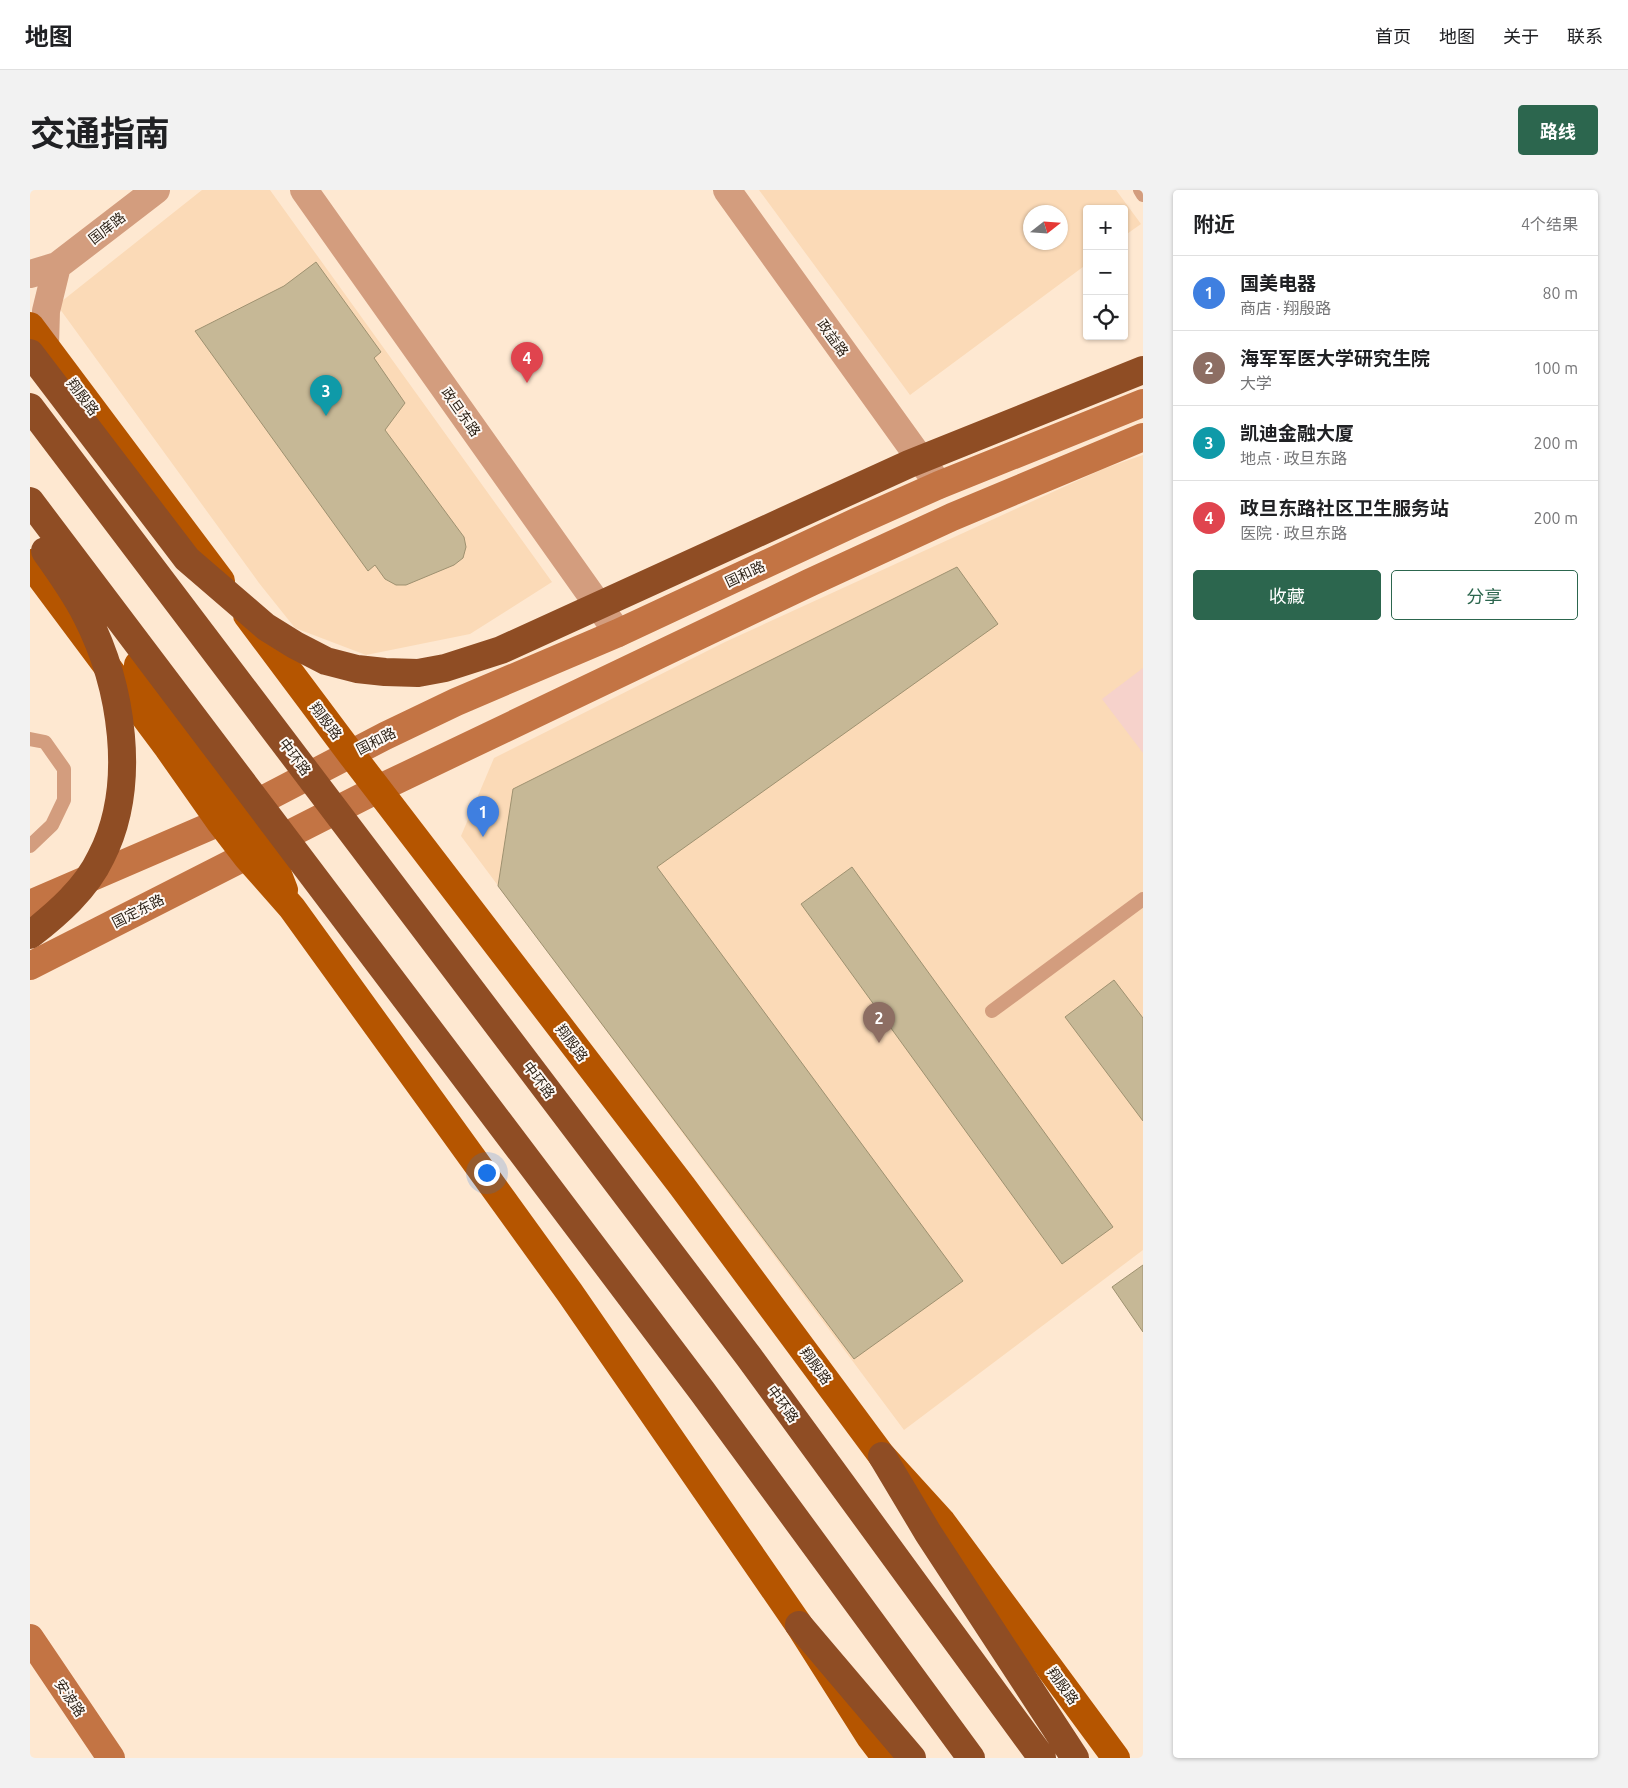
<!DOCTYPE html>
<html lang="zh">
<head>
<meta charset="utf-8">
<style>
	body { margin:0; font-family:Ubuntu,"Noto Sans SC",sans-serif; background:#f2f2f2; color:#202124 }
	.controls { position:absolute; right:15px; top:15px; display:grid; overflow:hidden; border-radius:5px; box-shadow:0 1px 4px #0004 }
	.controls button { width:45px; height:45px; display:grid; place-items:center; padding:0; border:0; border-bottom:1px solid #e0e0e0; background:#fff; color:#202124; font:25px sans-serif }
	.compass { position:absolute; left:993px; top:15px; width:45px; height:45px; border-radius:50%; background:#fff; box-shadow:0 1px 4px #0004; rotate:73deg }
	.you { position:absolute; left:456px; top:982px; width:18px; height:18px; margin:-12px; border:4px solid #fff; border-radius:50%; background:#1a73e8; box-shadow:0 0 0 8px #1a73e833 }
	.badge { display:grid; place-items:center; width:32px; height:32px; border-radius:50%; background:#2c664e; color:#fff; font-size:16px; font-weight:700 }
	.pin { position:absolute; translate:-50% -41px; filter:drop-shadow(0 1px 2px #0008) }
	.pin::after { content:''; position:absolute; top:26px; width:18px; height:15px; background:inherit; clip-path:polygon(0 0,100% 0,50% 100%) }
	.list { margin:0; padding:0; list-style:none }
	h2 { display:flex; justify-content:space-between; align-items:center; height:65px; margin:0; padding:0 20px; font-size:21px }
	h2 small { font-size:16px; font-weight:400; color:#757577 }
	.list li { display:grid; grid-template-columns:32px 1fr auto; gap:15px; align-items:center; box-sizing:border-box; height:75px; padding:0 20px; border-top:1px solid #e0e0e0 }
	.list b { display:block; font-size:19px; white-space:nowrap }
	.list p { margin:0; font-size:16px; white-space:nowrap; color:#757577 }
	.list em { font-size:16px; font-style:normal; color:#757577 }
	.actions { display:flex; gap:10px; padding:15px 20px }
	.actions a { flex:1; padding:11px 0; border:1px solid #2c664e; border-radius:5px; text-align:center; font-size:18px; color:#2c664e }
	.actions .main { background:#2c664e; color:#fff }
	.icon { flex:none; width:28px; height:28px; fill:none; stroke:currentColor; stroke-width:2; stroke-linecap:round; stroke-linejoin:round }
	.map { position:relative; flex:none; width:1113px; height:1568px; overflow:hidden; border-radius:5px }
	header { display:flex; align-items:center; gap:30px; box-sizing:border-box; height:70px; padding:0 25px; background:#fff; border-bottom:1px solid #e0e0e0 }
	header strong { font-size:24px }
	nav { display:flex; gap:28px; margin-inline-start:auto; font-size:18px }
	.intro { display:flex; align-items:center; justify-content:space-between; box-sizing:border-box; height:120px; padding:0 30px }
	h1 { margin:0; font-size:35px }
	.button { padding:12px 22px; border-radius:5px; background:#2c664e; color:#fff; font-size:18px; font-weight:700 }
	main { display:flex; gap:30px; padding:0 30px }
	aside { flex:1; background:#fff; border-radius:5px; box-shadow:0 1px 4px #0004 }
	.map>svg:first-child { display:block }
	.built { fill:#fbdab7; fill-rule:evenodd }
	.green { fill:#f6d2cb }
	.building { fill:#c6b896; stroke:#9e9170 }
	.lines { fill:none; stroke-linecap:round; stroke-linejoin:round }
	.lane { stroke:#d39d7e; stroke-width:14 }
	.street { stroke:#d39d7e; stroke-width:28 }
	.secondary { stroke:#c37444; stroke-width:28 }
	.primary { stroke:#b55500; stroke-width:28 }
	.highway { stroke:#8f4d24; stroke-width:28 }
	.labels { text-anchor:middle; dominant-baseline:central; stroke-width:4; stroke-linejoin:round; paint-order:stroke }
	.street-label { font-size:14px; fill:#291f14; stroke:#fef8f3 }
</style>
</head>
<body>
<header>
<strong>地图</strong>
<nav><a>首页</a><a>地图</a><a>关于</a><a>联系</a></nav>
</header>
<div class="intro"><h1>交通指南</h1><a class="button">路线</a></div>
<main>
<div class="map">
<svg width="1113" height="1568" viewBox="0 0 1113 1568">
	<rect width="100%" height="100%" fill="#fee8d1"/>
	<!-- built -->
	<path class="built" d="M172,0H240L522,392L440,444L336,465L265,438L229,393L27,115Z
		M729,0H1086L1111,34L1094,46V19H1057V74L880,205ZM1030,22V52H1001V22Z
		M1113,265V1060L874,1240L431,646L464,568L695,452L1073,279Z"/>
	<!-- green -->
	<path class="green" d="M1113,478V563L1072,509Z"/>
	<!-- building -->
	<path class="building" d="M286,72L351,162L344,168L375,213L355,240L434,347L436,357L433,368L424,375L376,395H366L355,389L345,375L338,381L165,141L254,96Z
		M927,377L968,434L627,677L933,1091L824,1169L468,696L483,599Z
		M822,677L1083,1037L1032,1074L771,714Z
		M1084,790L1113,828V931L1035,827Z
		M1113,1075V1142L1082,1097Z"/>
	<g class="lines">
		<!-- lane -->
		<path class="lane" d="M1110,0L1113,5
			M0,549L15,552L34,579V610L22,635L0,656
			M962,821L1113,709"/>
		<!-- street -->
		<path class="street" d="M274,0L588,443
			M697,0L909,295
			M0,84L27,76L126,0
			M15,156L16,121L27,76"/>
		<!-- secondary -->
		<path class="secondary" d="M0,714L190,632L355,546L426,512L588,443L826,332L909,295L1113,213
			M0,776L348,599L779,393L922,327L1113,247
			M0,1448L81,1568"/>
		<!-- primary -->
		<path class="primary" d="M0,136L191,391
			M0,373L138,558L190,632L217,667L262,718L540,1103L769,1435L840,1547L856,1568
			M217,425L321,564L652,996L852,1266L912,1332L1086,1568
			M108,475L237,656L254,700"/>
		<!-- highway -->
		<path class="highway" d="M0,163L157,369L236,437L265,455L296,471L327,479L355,482L388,483L415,478L471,460L879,274L1113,180
			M0,217L719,1167L1012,1568
			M0,311L672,1201L941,1568
			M0,745C27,724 56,699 71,667C108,595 92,495 56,425C45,403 30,382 15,361
			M852,1266L898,1343L1045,1568
			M769,1435L882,1568"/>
	</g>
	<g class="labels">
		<!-- street labels -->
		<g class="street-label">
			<text transform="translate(77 38) rotate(-38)">国庠路</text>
			<text transform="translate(803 148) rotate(54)">政益路</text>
			<text transform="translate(53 207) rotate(53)">翔殷路</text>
			<text transform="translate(431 222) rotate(55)">政旦东路</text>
			<text transform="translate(715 384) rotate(-25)">国和路</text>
			<text transform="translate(296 531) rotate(53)">翔殷路</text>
			<text transform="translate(346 551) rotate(-27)">国和路</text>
			<text transform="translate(265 567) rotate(53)">中环路</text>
			<text transform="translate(108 721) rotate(-27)">国定东路</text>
			<text transform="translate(542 853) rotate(53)">翔殷路</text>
			<text transform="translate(509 890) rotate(53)">中环路</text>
			<text transform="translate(786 1176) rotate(54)">翔殷路</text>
			<text transform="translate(753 1214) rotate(54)">中环路</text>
			<text transform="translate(1033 1496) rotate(54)">翔殷路</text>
			<text transform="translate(40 1508) rotate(56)">安波路</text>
		</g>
	</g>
</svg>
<div class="controls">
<button>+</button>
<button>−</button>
<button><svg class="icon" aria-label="locate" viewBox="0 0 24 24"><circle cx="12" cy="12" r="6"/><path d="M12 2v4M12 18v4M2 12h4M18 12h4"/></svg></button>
</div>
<svg class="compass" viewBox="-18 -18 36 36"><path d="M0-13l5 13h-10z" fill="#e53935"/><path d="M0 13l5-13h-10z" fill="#757577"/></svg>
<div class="you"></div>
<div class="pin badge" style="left:453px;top:647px;background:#3f7fe0">1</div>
<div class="pin badge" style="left:849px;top:853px;background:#8d6e63">2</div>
<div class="pin badge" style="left:296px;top:226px;background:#0f9aa8">3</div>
<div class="pin badge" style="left:497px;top:193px;background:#e0444e">4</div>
</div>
<aside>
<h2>附近<small>4个结果</small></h2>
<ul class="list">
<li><span class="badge" style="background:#3f7fe0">1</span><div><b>国美电器</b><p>商店 · 翔殷路</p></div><em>80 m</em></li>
<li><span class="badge" style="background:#8d6e63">2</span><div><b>海军军医大学研究生院</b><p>大学</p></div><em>100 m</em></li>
<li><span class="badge" style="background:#0f9aa8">3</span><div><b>凯迪金融大厦</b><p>地点 · 政旦东路</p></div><em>200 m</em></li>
<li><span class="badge" style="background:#e0444e">4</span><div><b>政旦东路社区卫生服务站</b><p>医院 · 政旦东路</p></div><em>200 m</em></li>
</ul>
<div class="actions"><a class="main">收藏</a><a>分享</a></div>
</aside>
</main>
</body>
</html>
